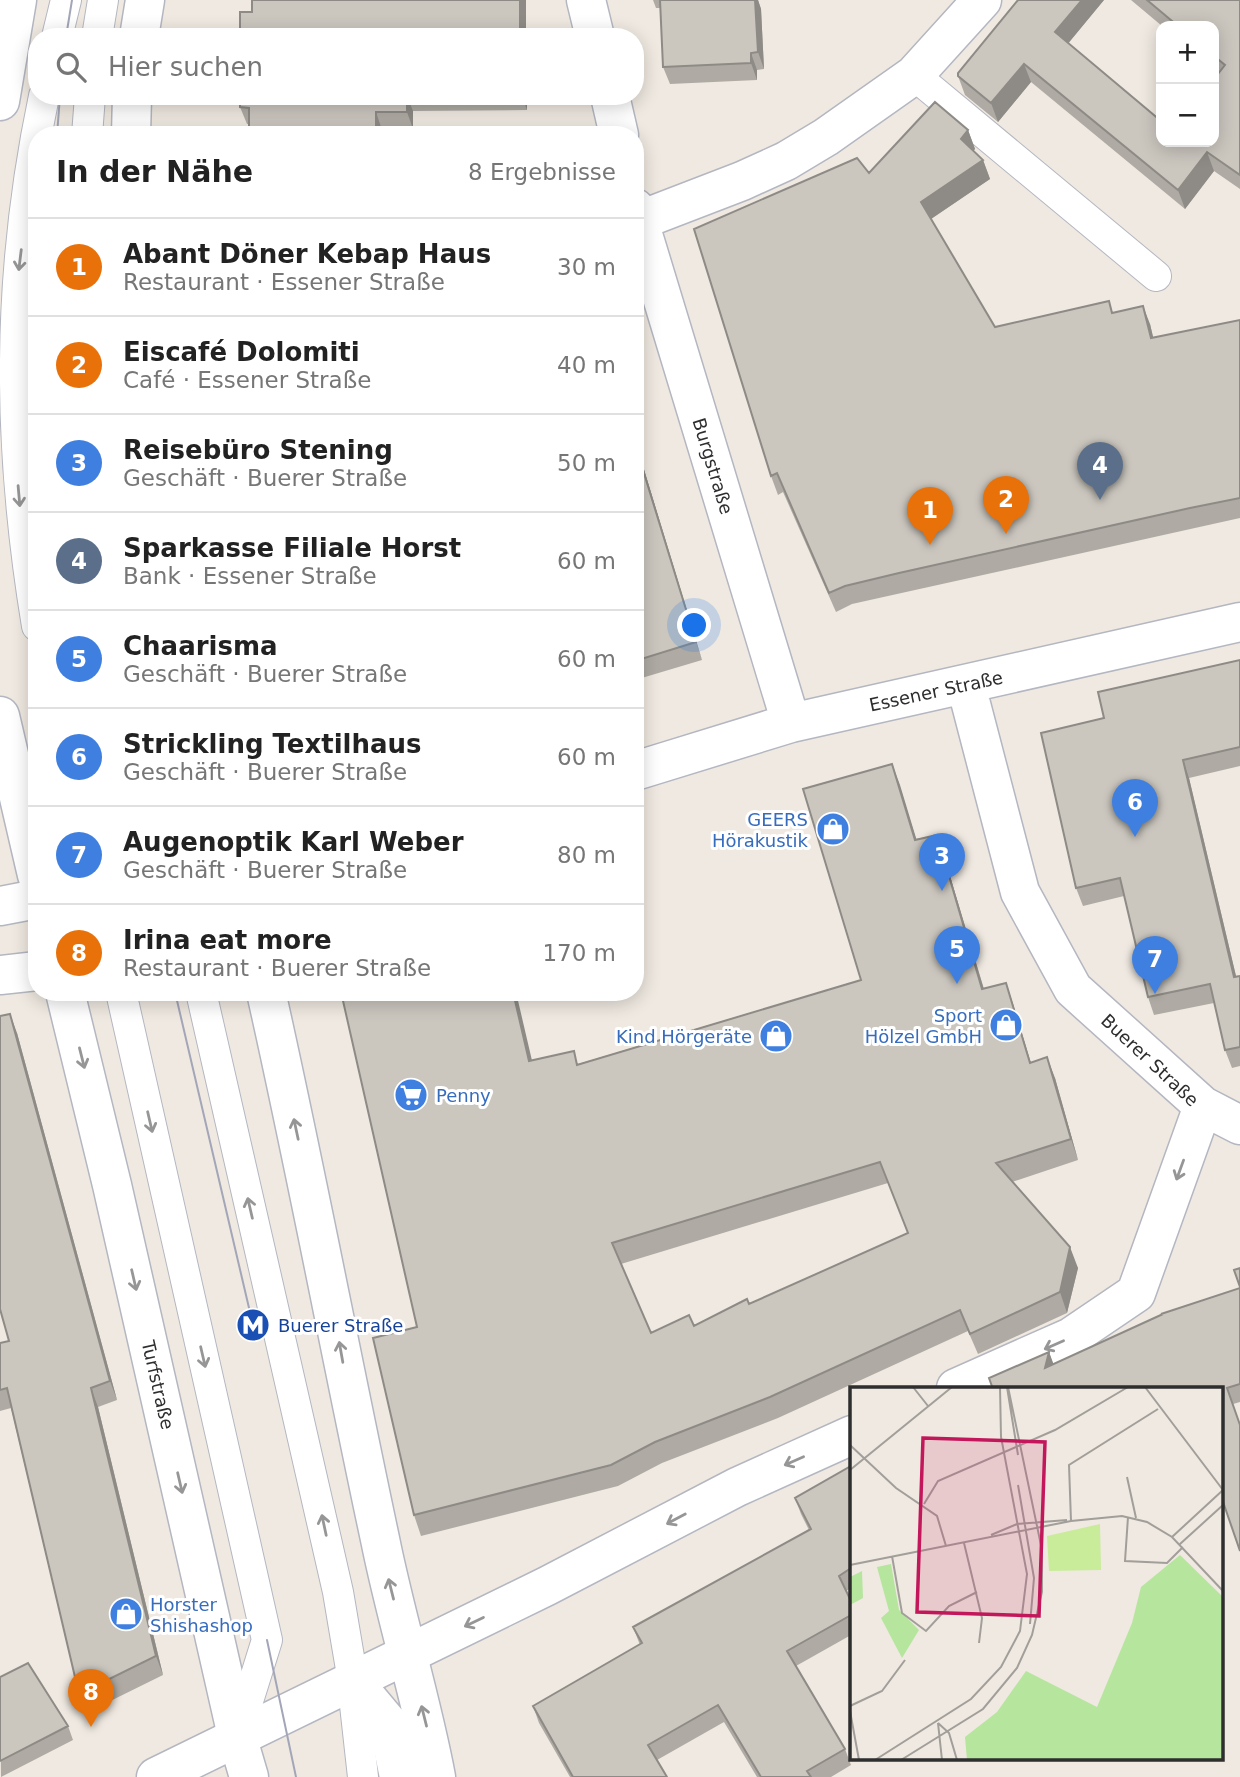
<!DOCTYPE html>
<html lang="de">
<head>
<meta charset="utf-8">
<style>
	body { margin:0; font-family:"DejaVu Sans",sans-serif; background:#f2f2f2; color:#222 }
	.controls { position:absolute; right:21px; top:21px; display:grid; overflow:hidden; border-radius:14px; box-shadow:0 4px 18px #0003 }
	.controls button { width:63px; height:63px; display:grid; place-items:center; padding:0; border:0; border-bottom:2px solid #e0e0e0; background:#fff; color:#222; font:35px sans-serif }
	.you { position:absolute; left:695px; top:626px; width:24px; height:24px; margin:-18px; border:5px solid #fff; border-radius:50%; background:#1a73e8; box-shadow:0 0 0 10px #1a73e833 }
	.badge { display:grid; place-items:center; width:46px; height:46px; border-radius:50%; background:#4264fb; color:#fff; font-size:23px; font-weight:700 }
	.pin { position:absolute; translate:-50% -58px; filter:drop-shadow(0 2px 4px #0008) }
	.pin::after { content:''; position:absolute; top:37px; width:24px; height:21px; background:inherit; clip-path:polygon(0 0,100% 0,50% 100%) }
	.list { margin:0; padding:0; list-style:none }
	h2 { display:flex; justify-content:space-between; align-items:center; height:91px; margin:0; padding:0 28px; font-size:30px }
	h2 small { font-size:23px; font-weight:400; color:#767676 }
	.list li { display:grid; grid-template-columns:46px 1fr auto; gap:21px; align-items:center; box-sizing:border-box; height:98px; padding:0 28px; border-top:2px solid #e0e0e0 }
	.list b { display:block; font-size:26px; white-space:nowrap }
	.list p { margin:0; font-size:23px; white-space:nowrap; color:#767676 }
	.list em { font-size:23px; font-style:normal; color:#767676 }
	.icon { flex:none; width:38px; height:38px; fill:none; stroke:currentColor; stroke-width:2; stroke-linecap:round; stroke-linejoin:round }
	.map { position:relative; flex:none; width:1240px; height:1777px; overflow:hidden }
	.search { position:absolute; background:#fff; box-shadow:0 4px 18px #0003; left:28px; top:28px; width:616px; height:77px; display:flex; align-items:center; gap:18px; box-sizing:border-box; padding:0 24px; border-radius:28px; color:#767676; font-size:26px }
	.panel { position:absolute; background:#fff; box-shadow:0 4px 18px #0003; left:28px; top:126px; width:616px; height:875px; border-radius:28px }
	.map>svg:first-child { display:block }
	.green { fill:#b6e59e }
	.lines { fill:none; stroke-linecap:round; stroke-linejoin:round }
	.lane-casing { stroke:#b4b7c1; stroke-width:32 }
	.street-casing { stroke:#b4b7c1; stroke-width:41 }
	.secondary-casing { stroke:#b4b7c1; stroke-width:41 }
	.lane { stroke:#fff; stroke-width:30 }
	.street { stroke:#fff; stroke-width:38 }
	.secondary { stroke:#fff; stroke-width:38 }
	.tram { stroke:#a3a6b8; stroke-width:2 }
	.wall { fill:#afaba4; fill-rule:evenodd }
	.shaded-wall { fill:#8e8b86 }
	.building { fill:#cbc7bf; stroke:#8e8b86; stroke-width:2; fill-rule:evenodd }
	.oneway { stroke:#969696 }
	.labels { text-anchor:middle; dominant-baseline:central; stroke-width:6; stroke-linejoin:round; paint-order:stroke }
	.street-label { font-size:18px; fill:#2e2e2e; stroke:#fff }
	.shop-label { font-size:18px; fill:#366cbe; stroke:#fff; text-anchor:end }
	.transit-label { font-size:18px; fill:#164399; stroke:#fff; text-anchor:start }
	.inset-road { fill:none; stroke:#a29e99; stroke-width:2 }
	.view { fill:#c2185b; fill-opacity:0.15; stroke:#c2185b; stroke-width:3.5 }
	.inset-edge { fill:none; stroke:#2e2e2e; stroke-width:3.5 }
</style>
</head>
<body>
<div class="map">
<svg width="1240" height="1777" viewBox="0 0 1240 1777">
	<rect width="100%" height="100%" fill="#efe9e1"/>
	<!-- green -->
	<path class="green" d="M34,289L37,290V509C25,436 30,362 34,289Z"/>
	<g class="lines">
		<defs>
			<path id="lane" d="M57,37L66,0
				M97,37L103,0
				M914,75L1156,276
				M87,135L90,96
				M37,626C7,444 6,277 44,96
				M121,992L267,1640L237,1736
				M201,992L338,1592L351,1669L363,1777"/>
			<path id="street" d="M586,0L595,37
				M610,96L619,135
				M635,208L791,723
				M638,221L742,181L786,161L826,137L914,75L982,0
				M966,685L1020,892L1073,989L1203,1106L1240,1125
				M635,771L791,723L1240,622
				M0,906L37,899
				M0,975L37,971
				M956,1388L1071,1337L1136,1293L1203,1106
				M156,1777L547,1586L737,1487L852,1435"/>
			<path id="secondary" d="M139,37L145,0
				M0,101L17,0
				M131,135L132,96
				M0,716L37,875
				M65,992L112,1185L237,1736L249,1777
				M266,992C307,1174 341,1357 380,1539C396,1619 421,1697 436,1777
				M352,1680L388,1723L399,1777"/>
		</defs>
		<!-- lane casing -->
		<use href="#lane" class="lane-casing"/>
		<!-- street casing -->
		<use href="#street" class="street-casing"/>
		<!-- secondary casing -->
		<use href="#secondary" class="secondary-casing"/>
		<!-- lane -->
		<use href="#lane" class="lane"/>
		<!-- street -->
		<use href="#street" class="street"/>
		<!-- secondary -->
		<use href="#secondary" class="secondary"/>
		<!-- tram -->
		<path class="tram" d="M66,37L72,0
			M57,135L60,96
			M175,992L253,1325
			M267,1640L296,1777"/>
	</g>
	<!-- wall -->
	<path class="wall" d="M653,0H758L761,9L764,69L757,70V80L670,84L663,67L660,8H656Z
		M1018,0H1104L1068,43L1161,142L1218,73L1214,69V26H1162L1131,0H1240V189L1214,171L1185,209L1031,82L998,122L965,95L958,76Z
		M240,96H527V110L413,111V129L382,130V135H249V124H247L240,107Z
		M968,130L975,149L973,151L983,160L990,179L931,219L995,327L1114,313L1150,324L1153,338L1240,320V518L906,592L852,604L836,612L783,492L778,495L771,476L869,173Z
		M635,440L702,660L635,680Z
		M1240,660V766L1189,778L1236,976H1240V1066L1232,1068L1225,1050L1214,1003L1154,1015L1148,997L1124,896L1083,906L1076,888L1104,718Z
		M892,764L916,839L937,835L944,856L984,989L1006,983L1013,1004L1031,1063L1055,1078L1078,1160L1012,1182L1078,1268L1067,1313L978,1354L968,1331L778,1418L662,1463L618,1486L421,1536L414,1515L417,1327L532,1060L578,1064L861,980ZM888,1183L908,1233L749,1304L694,1326L651,1333L621,1264Z
		M17,1033L117,1400L98,1407L163,1675L86,1713L79,1694L11,1408L0,1411V1343L9,1341Z
		M1240,1288V1402L1233,1404L1221,1389H992L989,1378L1049,1352L1053,1364L1161,1315V1314Z
		M851,1466V1588L846,1591L851,1601V1635L796,1666L845,1749L851,1765L831,1777H757L724,1722L657,1760L667,1777H570L539,1723L533,1706L640,1645L633,1627L809,1530L801,1514L795,1498Z
		M0,1677L68,1726L73,1740L1,1777Z"/>
	<!-- shaded-wall -->
	<path class="shaded-wall" d="M520,0H526V37H520Z
		M755,0H758L761,9L764,69L758,52Z
		M1082,0H1104L1062,51L1055,32Z
		M751,53L757,70V80L751,63Z
		M1024,64L1031,82L998,122L991,103Z
		M407,96L413,111V129L407,112Z
		M522,96H527V110Z
		M376,112L382,130V135H376Z
		M968,130L975,149L967,158L961,139Z
		M1207,152L1214,171L1185,209L1178,190Z
		M983,160L990,179L928,221L921,202Z
		M1143,306L1150,324L1158,357L1151,338Z
		M635,440L702,660L696,642L635,444Z
		M1183,760L1189,778L1240,993L1234,977Z
		M892,764L900,785L923,861L915,840Z
		M937,835L944,856L990,1010L982,989Z
		M1006,983L1013,1004L1037,1084L1030,1063Z
		M513,992H516L537,1082L529,1061Z
		M10,1014L17,1033L117,1400L110,1381Z
		M1047,1057L1055,1078L1078,1160L1071,1139Z
		M1070,1247L1078,1268L1067,1313L1060,1292Z
		M1049,1352L1055,1368H1045Z
		M91,1388L98,1407L163,1675L156,1656Z"/>
	<!-- building -->
	<path class="building" d="M252,0H520V37H240V12H252Z
		M660,0H755L758,52L751,53V63L663,67Z
		M1018,0H1082L1055,32L1161,121V142H1214V79L1225,65L1214,56V26H1178L1147,0H1240V175L1207,152L1178,190L1024,64L991,103L958,76V73Z
		M240,96H407V112H376V135H249V108L240,107Z
		M935,102L968,130L961,139L983,160L921,202L995,327L1109,301L1112,313L1143,306L1151,338L1240,320V498L1190,508L899,573L845,586L829,593L777,473L771,476L694,229L857,158L869,173Z
		M635,444L696,642L635,661Z
		M1240,660V747L1183,760L1234,977L1240,976V1047L1225,1050L1210,984L1148,997L1120,878L1076,888L1041,733L1104,718L1098,692Z
		M892,764L915,840L937,835L982,989L1006,983L1030,1063L1047,1057L1071,1139L996,1163L1070,1247L1060,1292L970,1334L960,1310L770,1397L655,1442L611,1465L414,1515L373,1338L417,1327L341,992H513L529,1061L574,1051L577,1065L861,980L803,789ZM880,1162L908,1233L749,1304L747,1299L694,1326L689,1315L651,1333L612,1243Z
		M10,1014L110,1381L91,1388L156,1656L79,1694L7,1388L0,1390V1343L9,1341L0,1309V1016Z
		M1240,1268V1287L1234,1270Z
		M1240,1288V1384L1227,1388L1240,1425V1551L1221,1496V1389H993L989,1378L1049,1352L1045,1368L1163,1314H1161Z
		M851,1466V1568L839,1576L851,1601V1615L787,1651L845,1749L807,1771L811,1777H761L718,1705L648,1745L667,1777H573L533,1706L642,1643L633,1627L811,1529L795,1498Z
		M28,1663L68,1726L0,1761V1677Z"/>
	<!-- one-way arrows -->
	<defs><path id="oneway-shaft" d="M-6 0H5M1.5-3L5.5 0L1.5 3" fill="none" stroke-width="1.6" stroke-linecap="round" stroke-linejoin="round" transform="scale(1.75)"/></defs>
	<g class="oneway">
		<use href="#oneway-shaft" transform="translate(20 260) rotate(97)"/>
		<use href="#oneway-shaft" transform="translate(19 496) rotate(85)"/>
		<use href="#oneway-shaft" transform="translate(82 1058) rotate(76)"/>
		<use href="#oneway-shaft" transform="translate(150 1122) rotate(77)"/>
		<use href="#oneway-shaft" transform="translate(296 1129) rotate(-102)"/>
		<use href="#oneway-shaft" transform="translate(1180 1170) rotate(110)"/>
		<use href="#oneway-shaft" transform="translate(250 1208) rotate(-103)"/>
		<use href="#oneway-shaft" transform="translate(134 1280) rotate(77)"/>
		<use href="#oneway-shaft" transform="translate(1054 1345) rotate(156)"/>
		<use href="#oneway-shaft" transform="translate(341 1352) rotate(-100)"/>
		<use href="#oneway-shaft" transform="translate(203 1357) rotate(77)"/>
		<use href="#oneway-shaft" transform="translate(794 1461) rotate(156)"/>
		<use href="#oneway-shaft" transform="translate(180 1483) rotate(77)"/>
		<use href="#oneway-shaft" transform="translate(676 1519) rotate(152)"/>
		<use href="#oneway-shaft" transform="translate(324 1525) rotate(-102)"/>
		<use href="#oneway-shaft" transform="translate(391 1589) rotate(-104)"/>
		<use href="#oneway-shaft" transform="translate(474 1622) rotate(154)"/>
		<use href="#oneway-shaft" transform="translate(424 1716) rotate(-104)"/>
	</g>
	<!-- icons -->
	<defs>
		<symbol id="shop-disc" viewBox="-11 -11 22 22"><circle r="9.5" fill="#3f7fe0" stroke="#fff"/><path d="M-5-2.5h2.3a2.7 3.5 0 0 1 5.4 0H5L5.5 6h-11ZM-1.5-2.5h3a1.5 2.3 0 0 0-3 0Z" fill="#fff"/></symbol>
		<symbol id="supermarket-disc" viewBox="-11 -11 22 22"><circle r="9.5" fill="#3f7fe0" stroke="#fff"/><path d="M-6-5.5h2.5l.6 2H6L4.5 2H-2.5L-4.4-4H-6ZM-1.5 3.2a1.3 1.3 0 1 0 .1 0ZM3 3.2a1.3 1.3 0 1 0 .1 0Z" fill="#fff"/></symbol>
		<symbol id="metro-disc" viewBox="-11 -11 22 22"><circle r="9.5" fill="#1a4fb4" stroke="#fff"/><path d="M-5.5 5V-5H-3L0 0L3-5H5.5V5H3V-.5L0 4L-3-.5V5Z" fill="#fff"/></symbol>
	</defs>
	<g fill-rule="evenodd">
		<use href="#shop-disc" x="814" y="810" width="38" height="38"/>
		<use href="#shop-disc" x="987" y="1006" width="38" height="38"/>
		<use href="#shop-disc" x="757" y="1017" width="38" height="38"/>
		<use href="#supermarket-disc" x="392" y="1076" width="38" height="38"/>
		<use href="#metro-disc" x="234" y="1306" width="38" height="38"/>
		<use href="#shop-disc" x="107" y="1595" width="38" height="38"/>
	</g>
	<g class="labels">
		<!-- street labels -->
		<g class="street-label">
			<text transform="translate(713 466) rotate(73)">Burgstraße</text>
			<text transform="translate(936 691) rotate(-12)">Essener Straße</text>
			<text transform="translate(1150 1060) rotate(43)">Buerer Straße</text>
			<text transform="translate(158 1385) rotate(77)">Turfstraße</text>
		</g>
		<!-- shop labels -->
		<g class="shop-label">
			<text x="808" y="819">GEERS<tspan x="808" dy="21">Hörakustik</tspan></text>
			<text x="982" y="1015">Sport<tspan x="982" dy="21">Hölzel GmbH</tspan></text>
			<text x="752" y="1036">Kind Hörgeräte</text>
			<text x="436" y="1095" text-anchor="start">Penny</text>
			<text x="150" y="1604" text-anchor="start">Horster<tspan x="150" dy="21">Shishashop</tspan></text>
		</g>
		<!-- transit labels -->
		<g class="transit-label">
			<text x="278" y="1325">Buerer Straße</text>
		</g>
	</g>
	<!-- overview -->
	<g transform="translate(850 1387)">
		<rect width="373" height="373" fill="#efe9e1"/>
		<path d="M330,168L373,210V373H117L115,350L147,325L176,284L247,320L282,236L291,200ZM41,177L49,223L69,243L52,271L31,231L39,224L27,180ZM12,184L13,211L0,218V190Z" fill="#b6e59e"/>
		<path d="M250,137L251,183L199,184L197,149Z" fill="#c9ec9a"/>
		<path class="inset-road" d="M63,0L78,19M157,0L168,68M295,0L373,103M0,58L46,101L87,129L96,159M0,83L102,0M277,90L286,131M168,98L184,191L180,237M74,117L88,94L205,43L278,0M278,130L275,174L317,176L333,160M221,134L219,78L308,22M141,148L167,137L217,133M322,150L373,103M114,156L132,231L129,256M330,157L373,118M42,169L52,226L76,244L99,219L127,205M0,178L221,134L272,129L297,135L322,150L373,204M0,319L32,304L55,273M0,324L9,373M88,336L99,346L107,373M88,336L92,373M25,373L121,312L151,280L170,244L177,187L151,50L150,0M51,373L133,322L167,281L182,248L192,205V163L158,0"/>
		<path class="view" d="M73,51L195,55L189,229L67,225Z"/>
		<rect width="373" height="373" class="inset-edge"/>
	</g>
</svg>
<div class="controls">
<button>+</button>
<button>−</button>
</div>
<div class="you"></div>
<div class="pin badge" style="left:930px;top:545px;background:#e8710a">1</div>
<div class="pin badge" style="left:1006px;top:534px;background:#e8710a">2</div>
<div class="pin badge" style="left:942px;top:891px;background:#3f7fe0">3</div>
<div class="pin badge" style="left:1100px;top:500px;background:#5c6f8a">4</div>
<div class="pin badge" style="left:957px;top:984px;background:#3f7fe0">5</div>
<div class="pin badge" style="left:1135px;top:837px;background:#3f7fe0">6</div>
<div class="pin badge" style="left:1155px;top:994px;background:#3f7fe0">7</div>
<div class="pin badge" style="left:91px;top:1727px;background:#e8710a">8</div>
<div class="search"><svg class="icon" aria-label="search" viewBox="0 0 24 24"><circle cx="10" cy="10" r="6"/><path d="M15 15l6 6"/></svg>Hier suchen</div>
<section class="panel">
<h2>In der Nähe<small>8 Ergebnisse</small></h2>
<ul class="list">
<li><span class="badge" style="background:#e8710a">1</span><div><b>Abant Döner Kebap Haus</b><p>Restaurant · Essener Straße</p></div><em>30 m</em></li>
<li><span class="badge" style="background:#e8710a">2</span><div><b>Eiscafé Dolomiti</b><p>Café · Essener Straße</p></div><em>40 m</em></li>
<li><span class="badge" style="background:#3f7fe0">3</span><div><b>Reisebüro Stening</b><p>Geschäft · Buerer Straße</p></div><em>50 m</em></li>
<li><span class="badge" style="background:#5c6f8a">4</span><div><b>Sparkasse Filiale Horst</b><p>Bank · Essener Straße</p></div><em>60 m</em></li>
<li><span class="badge" style="background:#3f7fe0">5</span><div><b>Chaarisma</b><p>Geschäft · Buerer Straße</p></div><em>60 m</em></li>
<li><span class="badge" style="background:#3f7fe0">6</span><div><b>Strickling Textilhaus</b><p>Geschäft · Buerer Straße</p></div><em>60 m</em></li>
<li><span class="badge" style="background:#3f7fe0">7</span><div><b>Augenoptik Karl Weber</b><p>Geschäft · Buerer Straße</p></div><em>80 m</em></li>
<li><span class="badge" style="background:#e8710a">8</span><div><b>Irina eat more</b><p>Restaurant · Buerer Straße</p></div><em>170 m</em></li>
</ul>
</section>
</div>
</body>
</html>
